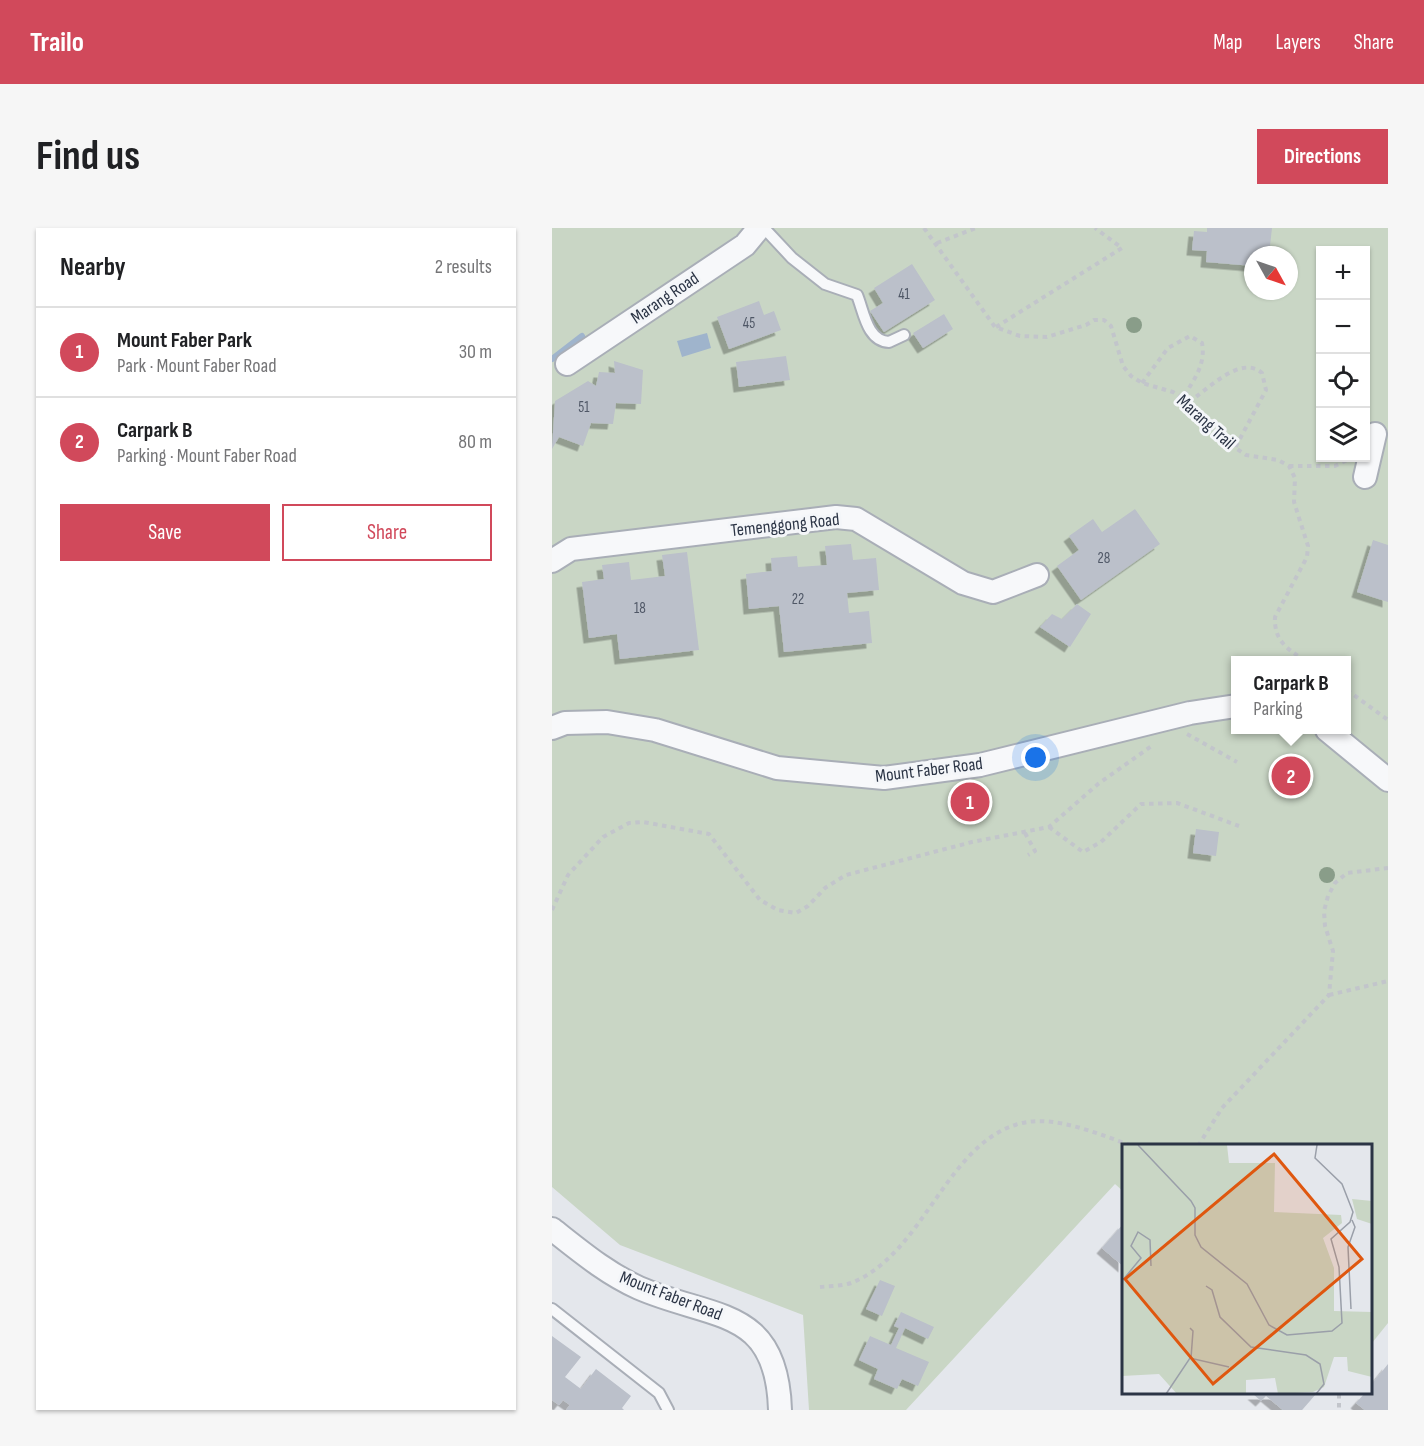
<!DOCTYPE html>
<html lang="en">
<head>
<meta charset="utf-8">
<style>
	body { margin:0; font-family:"Sofia Sans Condensed",sans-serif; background:#f6f6f6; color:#202124 }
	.controls { position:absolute; right:18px; top:18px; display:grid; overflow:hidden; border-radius:0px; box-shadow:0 2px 4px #0004 }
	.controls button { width:54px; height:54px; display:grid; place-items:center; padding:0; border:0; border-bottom:2px solid #e0e0e0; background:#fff; color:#202124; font:30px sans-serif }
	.compass { position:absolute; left:692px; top:18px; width:54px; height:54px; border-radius:50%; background:#fff; box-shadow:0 2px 4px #0004; rotate:130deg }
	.you { position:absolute; left:484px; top:530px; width:21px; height:21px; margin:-15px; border:4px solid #fff; border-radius:50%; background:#1a73e8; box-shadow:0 0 0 9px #1a73e833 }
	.badge { display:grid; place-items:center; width:39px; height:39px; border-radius:50%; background:#d1495b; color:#fff; font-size:20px; font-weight:700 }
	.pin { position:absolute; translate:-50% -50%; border:3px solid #fff; box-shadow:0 2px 6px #0006 }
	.popup { position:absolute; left:679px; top:428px; width:120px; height:78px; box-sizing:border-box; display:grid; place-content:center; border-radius:0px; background:#fff; filter:drop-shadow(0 2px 4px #0005); font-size:20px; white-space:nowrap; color:#757577 }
	.popup b { font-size:22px; color:#202124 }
	.popup::after { content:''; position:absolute; left:50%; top:100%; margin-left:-12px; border:12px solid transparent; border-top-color:#fff }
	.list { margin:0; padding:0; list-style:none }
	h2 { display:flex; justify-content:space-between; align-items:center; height:78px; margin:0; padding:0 24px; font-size:26px }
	h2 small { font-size:20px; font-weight:400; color:#757577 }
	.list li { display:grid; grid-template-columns:39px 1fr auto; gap:18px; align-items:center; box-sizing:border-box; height:90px; padding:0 24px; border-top:2px solid #e0e0e0 }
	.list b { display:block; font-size:22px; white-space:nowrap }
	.list p { margin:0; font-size:20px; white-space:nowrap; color:#757577 }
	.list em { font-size:20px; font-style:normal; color:#757577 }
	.actions { display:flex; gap:12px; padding:18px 24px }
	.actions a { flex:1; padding:14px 0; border:2px solid #d1495b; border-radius:0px; text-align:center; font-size:21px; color:#d1495b }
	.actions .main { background:#d1495b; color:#fff }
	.icon { flex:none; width:33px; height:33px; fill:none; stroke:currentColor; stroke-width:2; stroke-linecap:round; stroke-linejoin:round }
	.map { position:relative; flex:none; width:836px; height:1182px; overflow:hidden; border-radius:0px }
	header { display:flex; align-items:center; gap:36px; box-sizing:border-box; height:84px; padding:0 30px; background:#d1495b; color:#fff }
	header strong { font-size:28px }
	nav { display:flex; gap:33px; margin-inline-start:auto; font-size:21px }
	.intro { display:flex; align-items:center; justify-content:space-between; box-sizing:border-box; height:144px; padding:0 36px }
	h1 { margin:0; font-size:42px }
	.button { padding:15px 27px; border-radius:0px; background:#d1495b; color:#fff; font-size:21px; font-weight:700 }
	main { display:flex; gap:36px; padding:0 36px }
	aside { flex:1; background:#fff; border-radius:0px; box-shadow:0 2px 4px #0004 }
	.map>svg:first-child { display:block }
	.green { fill:#c9d6c5; fill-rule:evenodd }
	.water { fill:#9fb4cc }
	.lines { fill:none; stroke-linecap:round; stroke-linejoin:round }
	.stream { stroke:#9fb4cc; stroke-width:6 }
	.building { fill:#bbc0ca; filter:url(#shadow) }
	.service-casing { stroke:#a9aeb7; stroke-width:14 }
	.minor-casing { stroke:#a9aeb7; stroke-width:26 }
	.path { stroke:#c2c5cb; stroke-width:4; stroke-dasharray:4.5 4.5; stroke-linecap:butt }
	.service { stroke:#f7f8fa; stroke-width:10 }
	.minor { stroke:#f7f8fa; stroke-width:22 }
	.tree { fill:#899d89 }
	.labels { text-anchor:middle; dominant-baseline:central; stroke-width:6; stroke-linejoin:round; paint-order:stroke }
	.number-label { font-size:15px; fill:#4f5766 }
	.street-label { font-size:18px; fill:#2b3445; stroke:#f4f6f9 }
	.inset-road { fill:none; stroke:#9a9fa9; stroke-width:1.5 }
	.view { fill:#df570f; fill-opacity:0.15; stroke:#df570f; stroke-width:3 }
	.inset-edge { fill:none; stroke:#2b3445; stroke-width:3 }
</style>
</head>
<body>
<header>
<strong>Trailo</strong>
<nav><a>Map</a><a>Layers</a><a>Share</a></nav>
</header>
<div class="intro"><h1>Find us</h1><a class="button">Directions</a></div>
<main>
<aside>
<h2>Nearby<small>2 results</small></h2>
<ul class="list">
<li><span class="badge">1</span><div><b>Mount Faber Park</b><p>Park · Mount Faber Road</p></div><em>30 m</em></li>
<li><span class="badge">2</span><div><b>Carpark B</b><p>Parking · Mount Faber Road</p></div><em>80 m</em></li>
</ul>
<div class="actions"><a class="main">Save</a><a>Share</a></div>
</aside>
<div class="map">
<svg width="836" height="1182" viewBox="0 0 836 1182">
	<defs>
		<filter id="shadow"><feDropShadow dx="-5.5" dy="5.5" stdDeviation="0" flood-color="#0004"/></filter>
	</defs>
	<rect width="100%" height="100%" fill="#e4e7ec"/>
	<!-- green -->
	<path class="green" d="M0,0H836V1095L820,1115V918H572V964L563,956L354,1182H257L251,1087L68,1017L0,959ZM768,22H814V230H768ZM701,27H737V63H701ZM684,432H795V502H684Z"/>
	<!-- water -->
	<path class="water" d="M155,105L159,120L130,129L125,113Z"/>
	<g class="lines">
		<!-- stream -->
		<path class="stream" d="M0,131L30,108"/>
	</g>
	<!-- building -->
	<path class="building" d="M655,0H720L717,27H701V38L654,34L655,23L640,22L642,3L655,4Z
		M360,36L383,72L332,104L318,83L331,75L322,60Z
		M207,73L212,87L222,83L229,102L177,121L165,89Z
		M392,86L401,101L371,120L361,105Z
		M234,128L238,152L187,159L184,134Z
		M62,133L91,142L89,176L64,175L61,196L39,195L31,218L7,209L0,221L3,173L36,153L44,158L47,144L63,145Z
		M583,281L608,316L529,372L505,338L527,322L517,308L541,291L550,304Z
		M821,312L836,317V374L805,364Z
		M299,316L301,332L324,330L327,362L295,365L297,385L317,383L320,415L232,424L227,378L197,381L194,346L220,343L219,330L245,328L246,339L275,337L273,318Z
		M135,324L147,422L68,431L65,406L37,410L30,354L52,351L50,337L77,334L79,352L113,348L110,327Z
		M525,376L539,386L518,419L488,399L500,386L510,391Z
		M644,601L667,604L664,628L641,625Z
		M572,995V1039L550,1020Z
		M328,1052L343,1058L330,1088L314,1081Z
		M349,1084L382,1099L376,1111L353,1100L344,1120L377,1134L366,1158L350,1151L345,1161L322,1151L326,1141L307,1132L318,1108L339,1117L347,1100L342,1098Z
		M0,1108L29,1129L13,1149L29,1161L44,1141L79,1168L70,1180L72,1182H14L18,1177L11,1172L7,1177L0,1172Z
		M836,1136V1182H813L804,1175L812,1166H820V1156Z
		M701,1166H764L750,1182H731L714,1168L709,1173Z"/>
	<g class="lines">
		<defs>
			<path id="service" d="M212,0L240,30L273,56L305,67C312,84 315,113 337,114L352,107
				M0,1081L107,1165L116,1182"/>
			<path id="minor" d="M15,136L193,17L207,0
				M813,249L823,206
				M0,333L19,321L284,289L304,291L411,355L441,364L485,347
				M0,500L13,495L55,494L103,502L225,540L332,550L428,537L638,485L684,478
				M775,502L836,552
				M0,1001C28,1023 54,1045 87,1060C161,1092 225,1078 228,1182"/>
		</defs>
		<!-- service casing -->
		<use href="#service" class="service-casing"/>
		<!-- minor casing -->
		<use href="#minor" class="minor-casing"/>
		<!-- path -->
		<path class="path" d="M372,0L443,99L468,108L495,109L534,97L542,92H552L559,98L571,138L579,148L590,155L621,164L637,174L667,209L694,227L726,232L737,238L743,250L742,274L756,318L755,329L723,389C722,412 734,420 752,432
			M385,15L424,0
			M444,99L570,20L543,0
			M590,155L616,120L638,108L650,115C654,137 642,151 631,170
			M637,174C655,162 689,126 710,145L714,162L683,220
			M737,238H783L795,232
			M795,462L836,492
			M635,506L685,534
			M497,599L531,624L549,614L589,576L625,575L687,598
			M473,605L483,623L476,627
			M0,682L16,647L51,609L77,595L91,594L157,606L208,672L226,682L244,685L256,678L273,660L294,647L420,614L497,599L546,556L601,517
			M777,767L836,753
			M646,918L670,880L777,767L781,723L773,698L772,683L776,668L783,655L795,645L836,640
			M268,1059C278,1058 290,1058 299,1055C373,1026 394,913 470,895C505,887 548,907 581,918
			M787,1166V1181"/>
		<!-- service -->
		<use href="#service" class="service"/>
		<!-- minor -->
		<use href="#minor" class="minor"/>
	</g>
	<!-- trees -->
	<g class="tree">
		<circle cx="582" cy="97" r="8"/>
		<circle cx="775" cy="647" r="8"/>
	</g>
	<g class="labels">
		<!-- number labels -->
		<g class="number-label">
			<text x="352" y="66">41</text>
			<text x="197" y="95">45</text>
			<text x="32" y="179">51</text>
			<text x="552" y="330">28</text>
			<text x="246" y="371">22</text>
			<text x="88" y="380">18</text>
		</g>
		<!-- street labels -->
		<g class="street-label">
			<text transform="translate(113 70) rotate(-34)">Marang Road</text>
			<text transform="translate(654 194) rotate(42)">Marang Trail</text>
			<text transform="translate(233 297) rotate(-6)">Temenggong Road</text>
			<text transform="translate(377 542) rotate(-7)">Mount Faber Road</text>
			<text transform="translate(119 1068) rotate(21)">Mount Faber Road</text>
		</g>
	</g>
	<!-- overview -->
	<g transform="translate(570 916)">
		<rect width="250" height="250" fill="#e4e7ec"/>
		<path d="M0,1H105L107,19H153L152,68L219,71L220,79L201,94L212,124V167L250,168V233L226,227L225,213H212L202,243L191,248L156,250L153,234L124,236V250H55L37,230L0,232ZM230,55L250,57V80L235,75Z" fill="#c9d6c5"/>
		<path class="inset-road" d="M16,1L69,57L73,64V91L79,103L125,140L147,181L165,191L210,187L220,179L217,123L209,95L228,78L231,68L220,40L193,14L195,1M0,137L19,114L9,102L16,88L28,96L29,122M84,142L90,146L98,173L129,203L184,211L198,220L202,240L194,250M229,165L226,103L233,83L230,76M68,184L71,187L69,214M44,250L68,214L107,223"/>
		<path class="view" d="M152,10L240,115L91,240L3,135Z"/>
		<rect width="250" height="250" class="inset-edge"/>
	</g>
</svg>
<div class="controls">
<button>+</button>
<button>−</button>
<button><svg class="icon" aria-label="locate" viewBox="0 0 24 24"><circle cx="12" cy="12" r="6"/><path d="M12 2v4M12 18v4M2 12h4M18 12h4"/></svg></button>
<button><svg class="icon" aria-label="layers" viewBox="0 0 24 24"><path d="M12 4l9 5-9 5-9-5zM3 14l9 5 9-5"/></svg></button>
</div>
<svg class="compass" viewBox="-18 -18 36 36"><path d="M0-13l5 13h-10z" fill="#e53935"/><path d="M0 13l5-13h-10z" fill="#757577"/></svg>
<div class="you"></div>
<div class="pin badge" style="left:418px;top:574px">1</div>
<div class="pin badge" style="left:739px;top:548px">2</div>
<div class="popup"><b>Carpark B</b>Parking</div>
</div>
</main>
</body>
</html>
